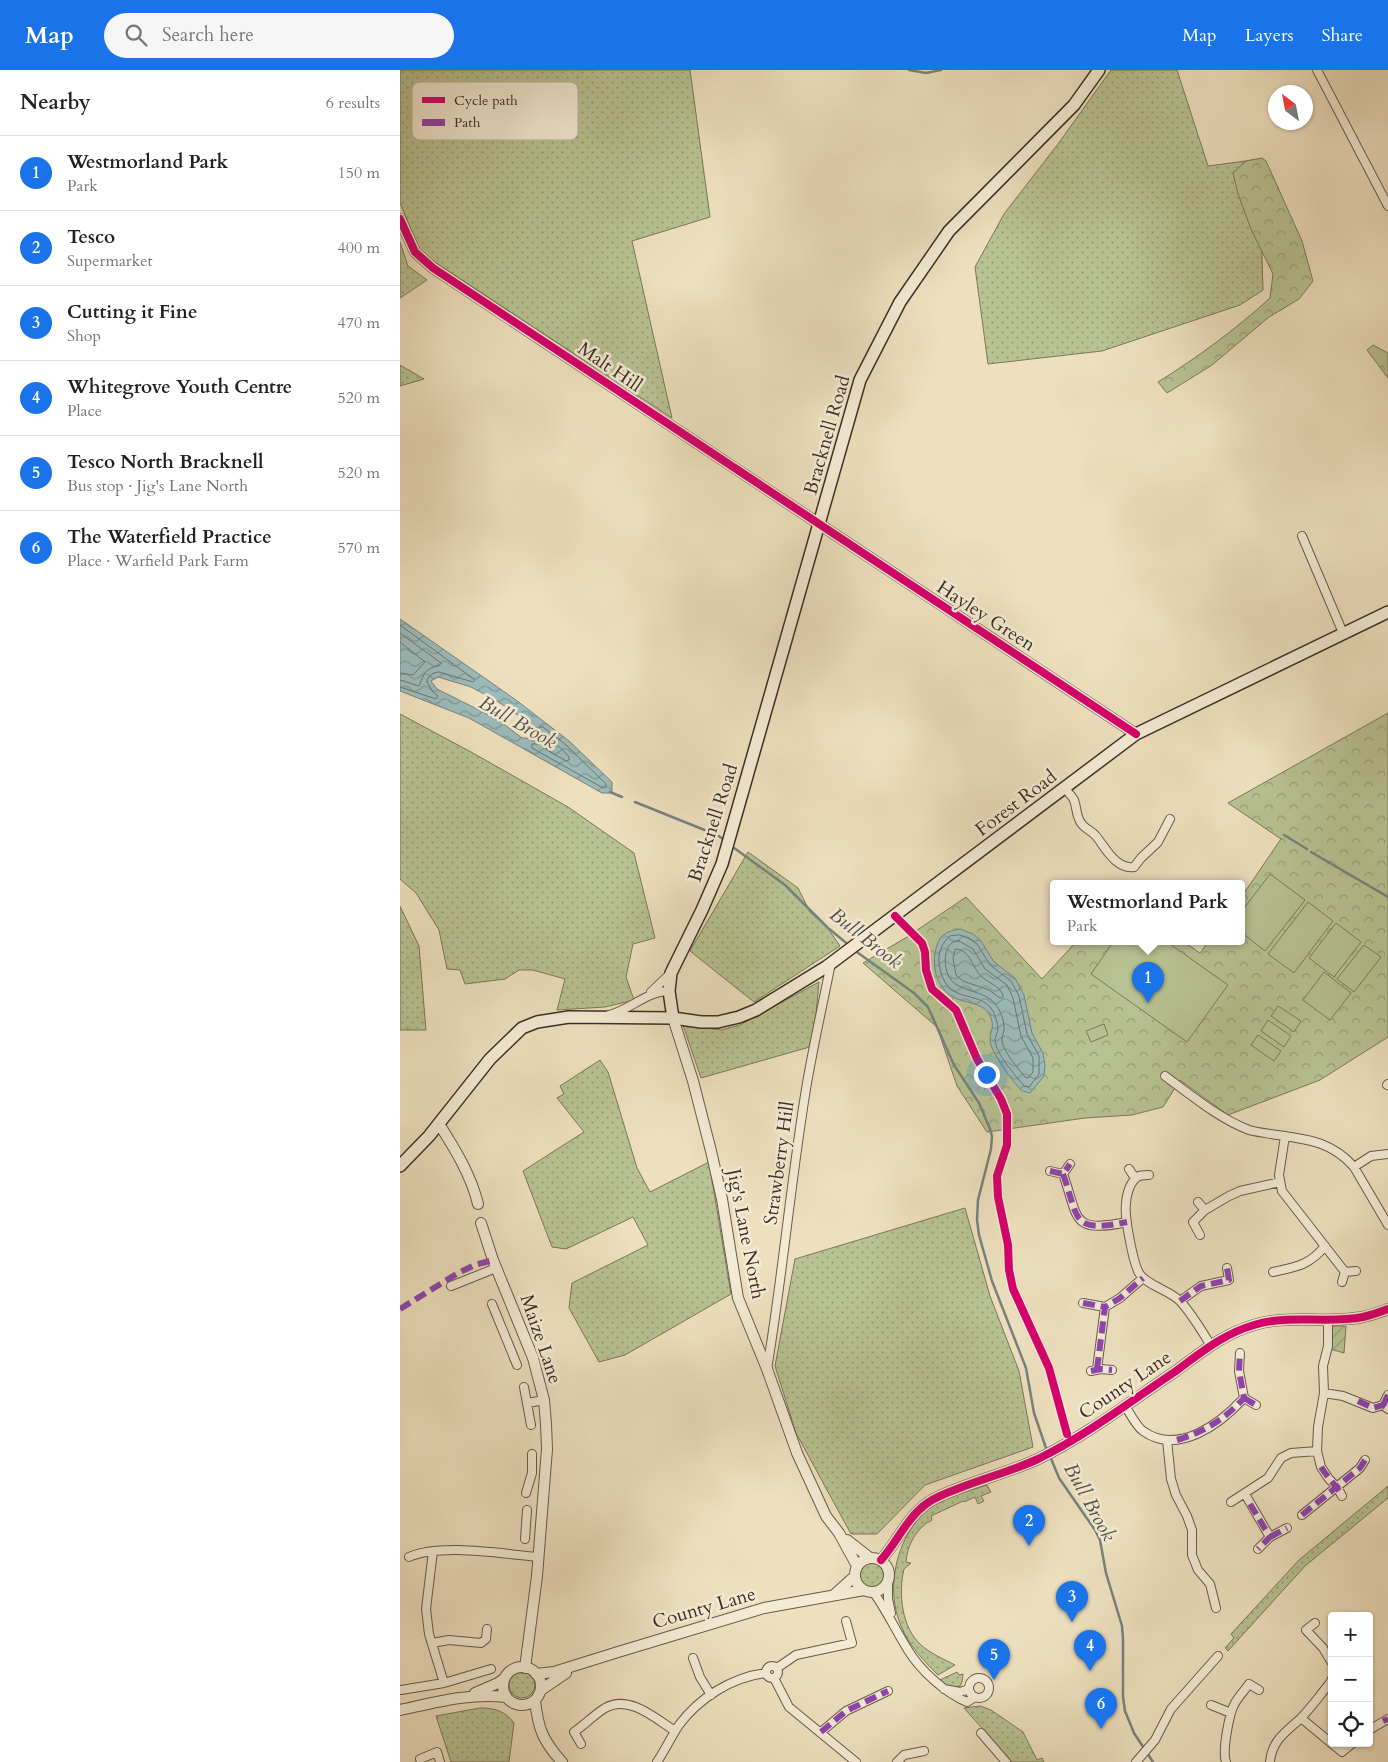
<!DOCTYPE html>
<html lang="en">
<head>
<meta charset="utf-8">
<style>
	body { margin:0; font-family:Cardo,serif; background:#f6f6f6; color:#222 }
	.controls { position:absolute; right:15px; bottom:15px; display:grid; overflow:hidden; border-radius:5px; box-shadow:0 1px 4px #0004 }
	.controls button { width:45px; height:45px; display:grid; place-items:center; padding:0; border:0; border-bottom:1px solid #e0e0e0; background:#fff; color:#222; font:25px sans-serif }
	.compass { position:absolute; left:868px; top:15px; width:45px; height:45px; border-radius:50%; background:#fff; box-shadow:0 1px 4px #0004; rotate:328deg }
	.you { position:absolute; left:586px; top:1004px; width:18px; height:18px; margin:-12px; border:4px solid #fff; border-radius:50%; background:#1a73e8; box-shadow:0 0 0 8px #1a73e833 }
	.badge { display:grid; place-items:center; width:32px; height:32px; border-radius:50%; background:#1a73e8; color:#fff; font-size:16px; font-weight:700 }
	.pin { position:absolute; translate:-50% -41px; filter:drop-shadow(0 1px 2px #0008) }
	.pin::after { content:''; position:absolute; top:26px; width:18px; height:15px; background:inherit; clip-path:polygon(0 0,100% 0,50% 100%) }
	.popup { position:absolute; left:650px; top:810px; width:195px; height:65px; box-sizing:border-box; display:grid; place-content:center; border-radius:5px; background:#fff; filter:drop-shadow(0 1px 4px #0005); font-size:16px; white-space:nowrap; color:#767676 }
	.popup b { font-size:19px; color:#222 }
	.popup::after { content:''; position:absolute; left:50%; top:100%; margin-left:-10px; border:10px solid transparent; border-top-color:#fff }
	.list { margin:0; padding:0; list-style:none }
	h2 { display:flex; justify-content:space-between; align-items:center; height:65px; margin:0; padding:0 20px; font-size:21px }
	h2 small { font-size:16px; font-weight:400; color:#767676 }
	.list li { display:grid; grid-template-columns:32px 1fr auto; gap:15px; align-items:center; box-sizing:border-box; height:75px; padding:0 20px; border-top:1px solid #e0e0e0 }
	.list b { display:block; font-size:19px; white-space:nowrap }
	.list p { margin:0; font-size:16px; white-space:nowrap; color:#767676 }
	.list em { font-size:16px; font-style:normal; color:#767676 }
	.icon { flex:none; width:28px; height:28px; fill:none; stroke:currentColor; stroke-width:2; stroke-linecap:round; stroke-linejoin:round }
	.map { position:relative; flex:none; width:988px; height:1692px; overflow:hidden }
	header { display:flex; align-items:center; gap:30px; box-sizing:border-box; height:70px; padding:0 25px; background:#1a73e8; color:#fff }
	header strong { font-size:24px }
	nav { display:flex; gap:28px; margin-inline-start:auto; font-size:18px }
	.search { width:350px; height:45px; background:#f6f6f6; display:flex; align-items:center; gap:12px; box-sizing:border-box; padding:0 18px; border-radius:28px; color:#767676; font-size:19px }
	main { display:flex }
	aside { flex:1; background:#fff }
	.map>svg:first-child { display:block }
	.grass { fill:url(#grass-dots); stroke:#7a785c }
	.forest { fill:url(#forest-crowns); stroke:#7a785c }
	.garden { fill:url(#garden-furrows); stroke:#7a785c }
	.pitch { fill:#b8c292; stroke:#7a785c }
	.water { fill:url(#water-waves); stroke:#76837e; fill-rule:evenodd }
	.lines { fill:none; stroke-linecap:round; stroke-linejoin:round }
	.shore { stroke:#6c7570; stroke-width:1 }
	.stream { stroke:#76837e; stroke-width:2.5 }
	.minor-casing { stroke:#685b4c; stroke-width:10 }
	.tertiary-casing { stroke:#685b4c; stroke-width:12 }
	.secondary-casing { stroke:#3c2f25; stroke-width:14 }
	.minor { stroke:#f4ebd5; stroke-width:8 }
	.tertiary { stroke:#f4ebd5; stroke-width:10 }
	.secondary { stroke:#f4ebd5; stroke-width:11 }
	.quiet { stroke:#8e44ad; stroke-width:6; stroke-dasharray:12 6; stroke-linecap:butt }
	.cycleway-casing { stroke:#f4ebd5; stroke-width:11 }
	.cycleway { stroke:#d6006c; stroke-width:8 }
	.labels { text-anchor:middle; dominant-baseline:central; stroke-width:5; stroke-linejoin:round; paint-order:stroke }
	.street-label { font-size:19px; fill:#3c2f25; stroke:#f4ebd5 }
	.water-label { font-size:20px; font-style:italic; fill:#54524a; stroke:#f4ebd5 }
	.key { fill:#f4ebd5; stroke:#bdb3a0; stroke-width:1 }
	.key-label { font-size:14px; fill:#3c2f25 }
</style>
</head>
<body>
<header>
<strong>Map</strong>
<div class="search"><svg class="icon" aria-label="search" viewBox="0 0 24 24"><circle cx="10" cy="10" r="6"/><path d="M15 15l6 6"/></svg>Search here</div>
<nav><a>Map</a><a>Layers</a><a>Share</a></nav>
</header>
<main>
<aside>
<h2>Nearby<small>6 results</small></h2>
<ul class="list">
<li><span class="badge">1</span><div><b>Westmorland Park</b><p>Park</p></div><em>150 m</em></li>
<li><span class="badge">2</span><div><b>Tesco</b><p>Supermarket</p></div><em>400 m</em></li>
<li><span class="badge">3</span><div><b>Cutting it Fine</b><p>Shop</p></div><em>470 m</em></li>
<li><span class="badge">4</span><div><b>Whitegrove Youth Centre</b><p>Place</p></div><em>520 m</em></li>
<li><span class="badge">5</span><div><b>Tesco North Bracknell</b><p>Bus stop · Jig's Lane North</p></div><em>520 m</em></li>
<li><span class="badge">6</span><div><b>The Waterfield Practice</b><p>Place · Warfield Park Farm</p></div><em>570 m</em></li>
</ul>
</aside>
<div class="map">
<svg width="988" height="1692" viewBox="0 0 988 1692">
	<defs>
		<pattern id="grass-dots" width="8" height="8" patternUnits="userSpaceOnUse" patternTransform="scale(1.25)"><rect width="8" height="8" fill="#b8c292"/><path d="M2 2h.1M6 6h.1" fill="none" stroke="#979e77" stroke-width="1.8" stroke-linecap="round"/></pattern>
		<pattern id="forest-crowns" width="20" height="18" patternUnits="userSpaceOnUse" patternTransform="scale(1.25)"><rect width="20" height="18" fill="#b8c292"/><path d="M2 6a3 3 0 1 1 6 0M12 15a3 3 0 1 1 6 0" fill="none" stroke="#979e77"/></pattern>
		<pattern id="garden-furrows" width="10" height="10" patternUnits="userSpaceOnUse" patternTransform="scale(1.25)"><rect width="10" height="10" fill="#b8c292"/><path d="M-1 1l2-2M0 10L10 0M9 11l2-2" fill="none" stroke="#979e77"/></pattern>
		<pattern id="water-waves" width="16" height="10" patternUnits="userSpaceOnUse" patternTransform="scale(1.25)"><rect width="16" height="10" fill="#9cbbba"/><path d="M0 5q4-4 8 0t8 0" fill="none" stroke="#809897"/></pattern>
	</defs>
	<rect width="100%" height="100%" fill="#eee0bf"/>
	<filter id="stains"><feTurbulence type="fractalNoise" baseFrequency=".004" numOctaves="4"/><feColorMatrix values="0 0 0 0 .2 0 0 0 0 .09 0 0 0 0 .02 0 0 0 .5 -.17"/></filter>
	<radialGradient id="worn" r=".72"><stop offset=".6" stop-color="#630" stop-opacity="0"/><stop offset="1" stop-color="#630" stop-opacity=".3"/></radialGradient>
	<!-- grass -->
	<path class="grass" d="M0,0H290L310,147L232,171L272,348L21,183L0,133Z
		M711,0H777L808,96L853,90L861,154L863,220L840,235L702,281L588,294L575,197L604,144L658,74Z
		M0,172L8,196L27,210L0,228Z
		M0,295L24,309L0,316Z
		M0,644L71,682L168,737L234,783L255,868L233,874L226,907L234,930L205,937L157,940L165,909L133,900H119L105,909L65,914L60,900L47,899L39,860L16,823L0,809Z
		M348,782L398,818L410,842L427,857L440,876L354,932L290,881Z
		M0,836L19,876L26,960H0Z
		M419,912L413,976L301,1008L283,955L321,960L340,955Z
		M200,990L208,1002L237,1098L250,1122L309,1092L331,1224L225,1285L199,1292L169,1238L172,1213L248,1175L233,1147L166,1179L152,1177L123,1101L184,1062L157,1028L164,1024L160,1016Z
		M565,1138L590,1226L619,1301L633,1377L525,1415L477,1464H451L396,1363L375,1296L395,1189Z
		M587,1415L591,1422L581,1426L584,1431L578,1434L575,1427L564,1432L563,1431L531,1446L532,1450C517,1457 507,1475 506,1492L511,1493L504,1499C498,1524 502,1558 521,1575C531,1584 544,1589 555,1595L538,1605C524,1591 508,1574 501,1556C485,1519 496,1469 525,1442C541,1427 567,1422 587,1415Z
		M988,1416V1428L905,1496L828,1581L825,1578L834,1568L831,1564L899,1490Z
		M457 1506a14 14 0 1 1 28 0a14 14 0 1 1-28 0Z
		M557,1602L559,1605L563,1604L562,1612L560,1616C552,1618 545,1619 540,1610Z
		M109 1615a13 13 0 1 1 26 0a13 13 0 1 1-26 0Z
		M580,1636L591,1640L623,1662L637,1690L642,1688L644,1692H612L564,1638Z
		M80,1638C95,1638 105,1641 114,1653L109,1692H51L36,1646Z"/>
	<!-- forest -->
	<path class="forest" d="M862,88L866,91L902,171L913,211L899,229L869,247L812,295L767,323L758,312C798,287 835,260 870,228L873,204L851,159L838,124L833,103L846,91Z
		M973,275L988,283V308L967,280Z
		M988,643V967L920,1010L828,1045L780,1010L763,1037L732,1045L685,1048L587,1062L557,1016L537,957L463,893L507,867L566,827L642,909L676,872H784L800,883L808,872H842V826L881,769L828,733Z"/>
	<!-- garden -->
	<path class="garden" d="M932,1256H946L944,1283L930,1279Z"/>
	<!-- pitch -->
	<path class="pitch" d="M870,804L905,830L865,881L842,863V841Z
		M908,832L933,851L894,903L868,884Z
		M936,853L961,872L934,907L909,888Z
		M713,872H767L828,915L787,972L691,904Z
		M964,875L981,887L954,922L937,909Z
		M924,902L951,923L930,950L903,930Z
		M878,936L901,951L894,962L871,946Z
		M868,950L891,966L884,977L861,961Z
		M704,954L708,965L691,972L686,961Z
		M858,965L881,981L874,991L851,975Z"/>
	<!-- water -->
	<path class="water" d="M0,549L116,630L169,671L212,712V723H202L69,648L0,621ZM38,607L71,617L97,631L128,652L139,669L122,668L97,649L37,619L31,611Z
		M560,859L573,864L581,871L594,892L615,908L624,925L632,963L643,983L645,995L644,1006L630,1023C627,1022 623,1022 620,1019C612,1011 590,981 590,970C590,959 596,957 589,944C583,933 566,933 555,928C535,918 531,894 537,875C541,863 549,861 560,859Z"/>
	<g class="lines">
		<!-- shore -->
		<path class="shore" d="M0,555L75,610L73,612L39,602C34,602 27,606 27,612L33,622L38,626L36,629L0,617
			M0,563L41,593L39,596C26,597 23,605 19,616L0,610
			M0,572L25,592L13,605L0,603
			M140,657H143L166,675L206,714V717L203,718L132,678V674H139L143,670V666L139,660Z
			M149,672C157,673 164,681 169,687V690L166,691L147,680L146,677Z
			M560,865L570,869L577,874L590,895L611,911L619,926L627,964L639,986V1004L629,1017L624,1016C615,1005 596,984 595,970C595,967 598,962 598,959C598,954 595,945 593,941C578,917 545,938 539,893C538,882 542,873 550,866Z
			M559,871L573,879L585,899L607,915L613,928L621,966L633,988V1002L628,1008L625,1007C617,997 606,985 602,972C601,967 605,962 604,956C604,951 601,943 598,938C587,916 550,926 546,898C545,892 545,888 546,883C549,875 551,871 559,871Z
			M556,879C571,880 572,898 582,907C589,913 599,916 603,925V927L600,928L589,920L563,911L556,905L553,888Z"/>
		<!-- stream -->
		<path class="stream" d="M509,0L526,3L541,0
			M210,722L222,727
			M235,732L317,765L326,771
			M884,765L907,779
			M330,775L385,815L428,858L450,876
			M911,782L988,827
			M454,880L514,923L528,937L554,995L579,1033L590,1059L592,1066L591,1079L578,1130L577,1150L579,1165L592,1211L626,1298L634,1343L647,1381
			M650,1386L659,1408L695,1460L700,1470L706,1503L722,1556L723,1569V1627L725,1641L734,1663L753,1692"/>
		<defs>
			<path id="minor" d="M917,0L988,136
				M902,466L943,563
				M664,718C668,722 672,726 674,730C677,738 676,746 681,753C685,759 692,761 696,766C705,777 716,800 734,797L741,788L758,772L770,749
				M251,922L271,903
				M209,945C230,940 247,921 269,921
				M765,1006C791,1025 818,1048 849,1060C856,1062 864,1063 871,1064C904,1069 931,1070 954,1097L988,1155
				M987,1015L988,1014
				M885,1066L879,1105L882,1121L945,1202
				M954,1097L971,1086L988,1084
				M729,1099L735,1108
				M650,1101L663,1104L670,1094
				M663,1104C679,1148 670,1164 727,1152
				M749,1105C744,1105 738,1105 735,1109C729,1115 726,1127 726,1134C724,1146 733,1192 739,1203C746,1215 769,1220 780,1231C792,1244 802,1261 811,1276
				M798,1132L805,1140L829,1126L840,1121L880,1112
				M800,1165L793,1152L805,1140
				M873,1202C896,1197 910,1195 925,1176
				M942,1212L945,1202L956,1201
				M51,1216L96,1198
				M780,1231L801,1216L829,1210L827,1198
				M683,1233L705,1237
				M92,1234L117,1295
				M928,1249V1276L923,1296L924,1323L918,1357L917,1381L921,1397L929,1409L937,1417L942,1426
				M367,1299C383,1204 391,1108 407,1013C414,973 423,933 431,893
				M697,1299L705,1237L720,1228L743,1208
				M691,1301L701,1299L712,1300
				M124,1317L131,1355
				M924,1323L943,1326L973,1338L983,1335L988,1339
				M844,1328L856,1335
				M128,1333L144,1330
				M983,1335L988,1325
				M725,1336C730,1343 736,1356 743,1361C778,1386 820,1354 844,1328L839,1301L840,1283
				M767,1370L771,1409L776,1425L787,1446L792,1460V1485L798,1500L810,1514L816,1538
				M126,1423L132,1403V1384
				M845,1424L870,1467L858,1479
				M831,1432L868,1408L881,1388L891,1383L917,1381
				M902,1445L960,1398L965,1390
				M870,1467L887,1458
				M125,1469L127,1440
				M33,1481L26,1539L29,1564L44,1613
				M9,1487C41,1473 102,1484 138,1487
				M488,1513V1529L491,1543
				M474,1523C487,1541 496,1561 508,1580C520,1600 545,1623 567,1632L575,1627
				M915,1553L906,1560L923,1578L932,1593
				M32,1573L49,1570L81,1573L86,1569L87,1559
				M293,1588L300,1607L311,1625
				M366 1602a6 6 0 1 1 12 0a6 6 0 1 1-12 0Z
				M377,1598L396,1585L452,1573L446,1551
				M374,1608L389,1637L456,1692
				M569 1618a10 10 0 1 1 20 0a10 10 0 1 1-20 0Z
				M544,1619L560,1622L569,1619
				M1,1620L44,1613L91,1599
				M811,1635L831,1643
				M901,1648L942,1682L953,1673
				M969,1660L988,1649
				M421,1662L446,1641L488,1621
				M581,1663L606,1692
				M181,1674L174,1662C184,1655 194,1645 205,1638C229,1624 256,1649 275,1661
				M20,1689L37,1682L40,1692
				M257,1692C265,1680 271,1667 279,1655C299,1628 332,1607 366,1603
				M497,1692L504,1685L524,1681
				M736,1692L755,1670L771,1639L818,1586
				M826,1692C822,1682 829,1643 835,1633C839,1626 845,1620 849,1614L859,1620
				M870,1692C872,1670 886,1662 900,1649C911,1638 920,1625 930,1613L932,1609"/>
			<path id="tertiary" d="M0,149L15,182L33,198L736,664
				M273,948L293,1011L311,1081L322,1129L338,1228L367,1299L397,1383L426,1446L439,1463L457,1496
				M39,1054C55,1079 71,1105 78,1134
				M81,1153L93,1190L133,1288L144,1330L146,1354L147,1379L137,1506L125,1598
				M447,1470L470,1488
				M455 1505a17 17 0 1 1 34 0a17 17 0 1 1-34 0Z
				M481,1490C497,1472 507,1448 526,1434C535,1427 546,1423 557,1419C584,1408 612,1401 638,1389C687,1365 731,1331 776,1301C800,1283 825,1263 854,1255C889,1244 927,1254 963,1247C971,1245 980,1242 988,1239
				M434,1525L455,1506
				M103 1616a19 19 0 1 1 38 0a19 19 0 1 1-38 0Z
				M136,1604L154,1602L218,1582L364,1538L464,1520
				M141,1620L166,1603
				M75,1623L98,1613L105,1608
				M135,1630C138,1659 143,1671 162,1692
				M0,1640C37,1632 69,1623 106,1627"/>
			<path id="secondary" d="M273,948L269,921L271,903L302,840L322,794L460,310L500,232L549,161L674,35L699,0
				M0,1096L29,1066L90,989L122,958L137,952L169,947L273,948L301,952H318L339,947L356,940L426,897L736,664L988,542"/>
		</defs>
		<!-- minor casing -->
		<use href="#minor" class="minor-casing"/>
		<!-- tertiary casing -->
		<use href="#tertiary" class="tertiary-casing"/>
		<!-- secondary casing -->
		<use href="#secondary" class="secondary-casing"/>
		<!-- minor -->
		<use href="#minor" class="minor"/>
		<!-- tertiary -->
		<use href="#tertiary" class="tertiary"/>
		<!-- secondary -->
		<use href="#secondary" class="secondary"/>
		<!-- quiet -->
		<path class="quiet" d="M650,1101L663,1104L670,1094
			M663,1104C679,1148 670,1164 727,1152
			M780,1231L801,1216L829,1210L827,1198
			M683,1233L705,1237
			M0,1239L58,1203L75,1195L93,1190
			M697,1299L705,1237L720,1228L743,1208
			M691,1301L701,1299L712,1300
			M844,1328L856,1335
			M958,1331L973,1338L983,1335L988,1339
			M983,1335L988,1325
			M777,1370C804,1362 825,1349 844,1328L839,1301L840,1283
			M921,1397C927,1407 936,1415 942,1426
			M850,1434L870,1467L858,1479
			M902,1445L960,1398L965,1390
			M870,1467L887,1458
			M983,1651L988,1649
			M421,1662L446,1641L488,1621"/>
		<defs>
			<path id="cycleway" d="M0,149L15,182L33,198L736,664
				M495,846L522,873L525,882L526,900L532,919L556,940L577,989L601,1029L607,1044V1075L597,1106L598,1127L608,1175L609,1200L613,1219L649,1298L667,1364
				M481,1490C497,1472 507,1448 526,1434C535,1427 546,1423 557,1419C584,1408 612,1401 638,1389C687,1365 731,1331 776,1301C800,1283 825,1263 854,1255C889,1244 927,1254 963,1247C971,1245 980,1242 988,1239"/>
		</defs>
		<!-- cycleway casing -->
		<use href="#cycleway" class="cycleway-casing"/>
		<!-- cycleway -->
		<use href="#cycleway" class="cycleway"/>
	</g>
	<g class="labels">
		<!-- street labels -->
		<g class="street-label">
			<text transform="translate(210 297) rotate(34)">Malt Hill</text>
			<text transform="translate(427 365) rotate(-74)">Bracknell Road</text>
			<text transform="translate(586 546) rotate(33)">Hayley Green</text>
			<text transform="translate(616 733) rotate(-37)">Forest Road</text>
			<text transform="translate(313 753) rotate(-72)">Bracknell Road</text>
			<text transform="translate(379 1093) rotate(-82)">Strawberry Hill</text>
			<text transform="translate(346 1164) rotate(79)">Jig's Lane North</text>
			<text transform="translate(141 1269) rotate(71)">Maize Lane</text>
			<text transform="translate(725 1315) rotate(-34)">County Lane</text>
			<text transform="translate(304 1538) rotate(-16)">County Lane</text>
		</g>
		<!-- water labels -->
		<g class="water-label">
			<text transform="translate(118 652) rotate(30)">Bull Brook</text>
			<text transform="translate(466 868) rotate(38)">Bull Brook</text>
			<text transform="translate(690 1432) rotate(61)">Bull Brook</text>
		</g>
	</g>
	<!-- legend -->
	<rect x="12" y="12" width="166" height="58" rx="8" class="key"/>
	<rect x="22" y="27" width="23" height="6" fill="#d6006c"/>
	<rect x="22" y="49" width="23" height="7" fill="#8e44ad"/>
	<g class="key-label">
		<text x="54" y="35">Cycle path</text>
		<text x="54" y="57">Path</text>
	</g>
	<rect width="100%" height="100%" filter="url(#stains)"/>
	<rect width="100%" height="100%" fill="url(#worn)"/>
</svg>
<div class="controls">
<button>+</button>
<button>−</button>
<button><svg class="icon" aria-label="locate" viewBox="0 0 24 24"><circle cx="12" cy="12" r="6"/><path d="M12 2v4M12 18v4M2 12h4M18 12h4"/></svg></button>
</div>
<svg class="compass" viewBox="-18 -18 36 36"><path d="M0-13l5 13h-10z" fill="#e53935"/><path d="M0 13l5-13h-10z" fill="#767676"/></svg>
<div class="you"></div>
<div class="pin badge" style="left:748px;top:933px">1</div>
<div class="popup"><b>Westmorland Park</b>Park</div>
<div class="pin badge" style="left:629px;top:1476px">2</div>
<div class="pin badge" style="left:672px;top:1552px">3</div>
<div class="pin badge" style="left:690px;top:1601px">4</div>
<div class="pin badge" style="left:594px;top:1610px">5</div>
<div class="pin badge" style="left:701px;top:1659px">6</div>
</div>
</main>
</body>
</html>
